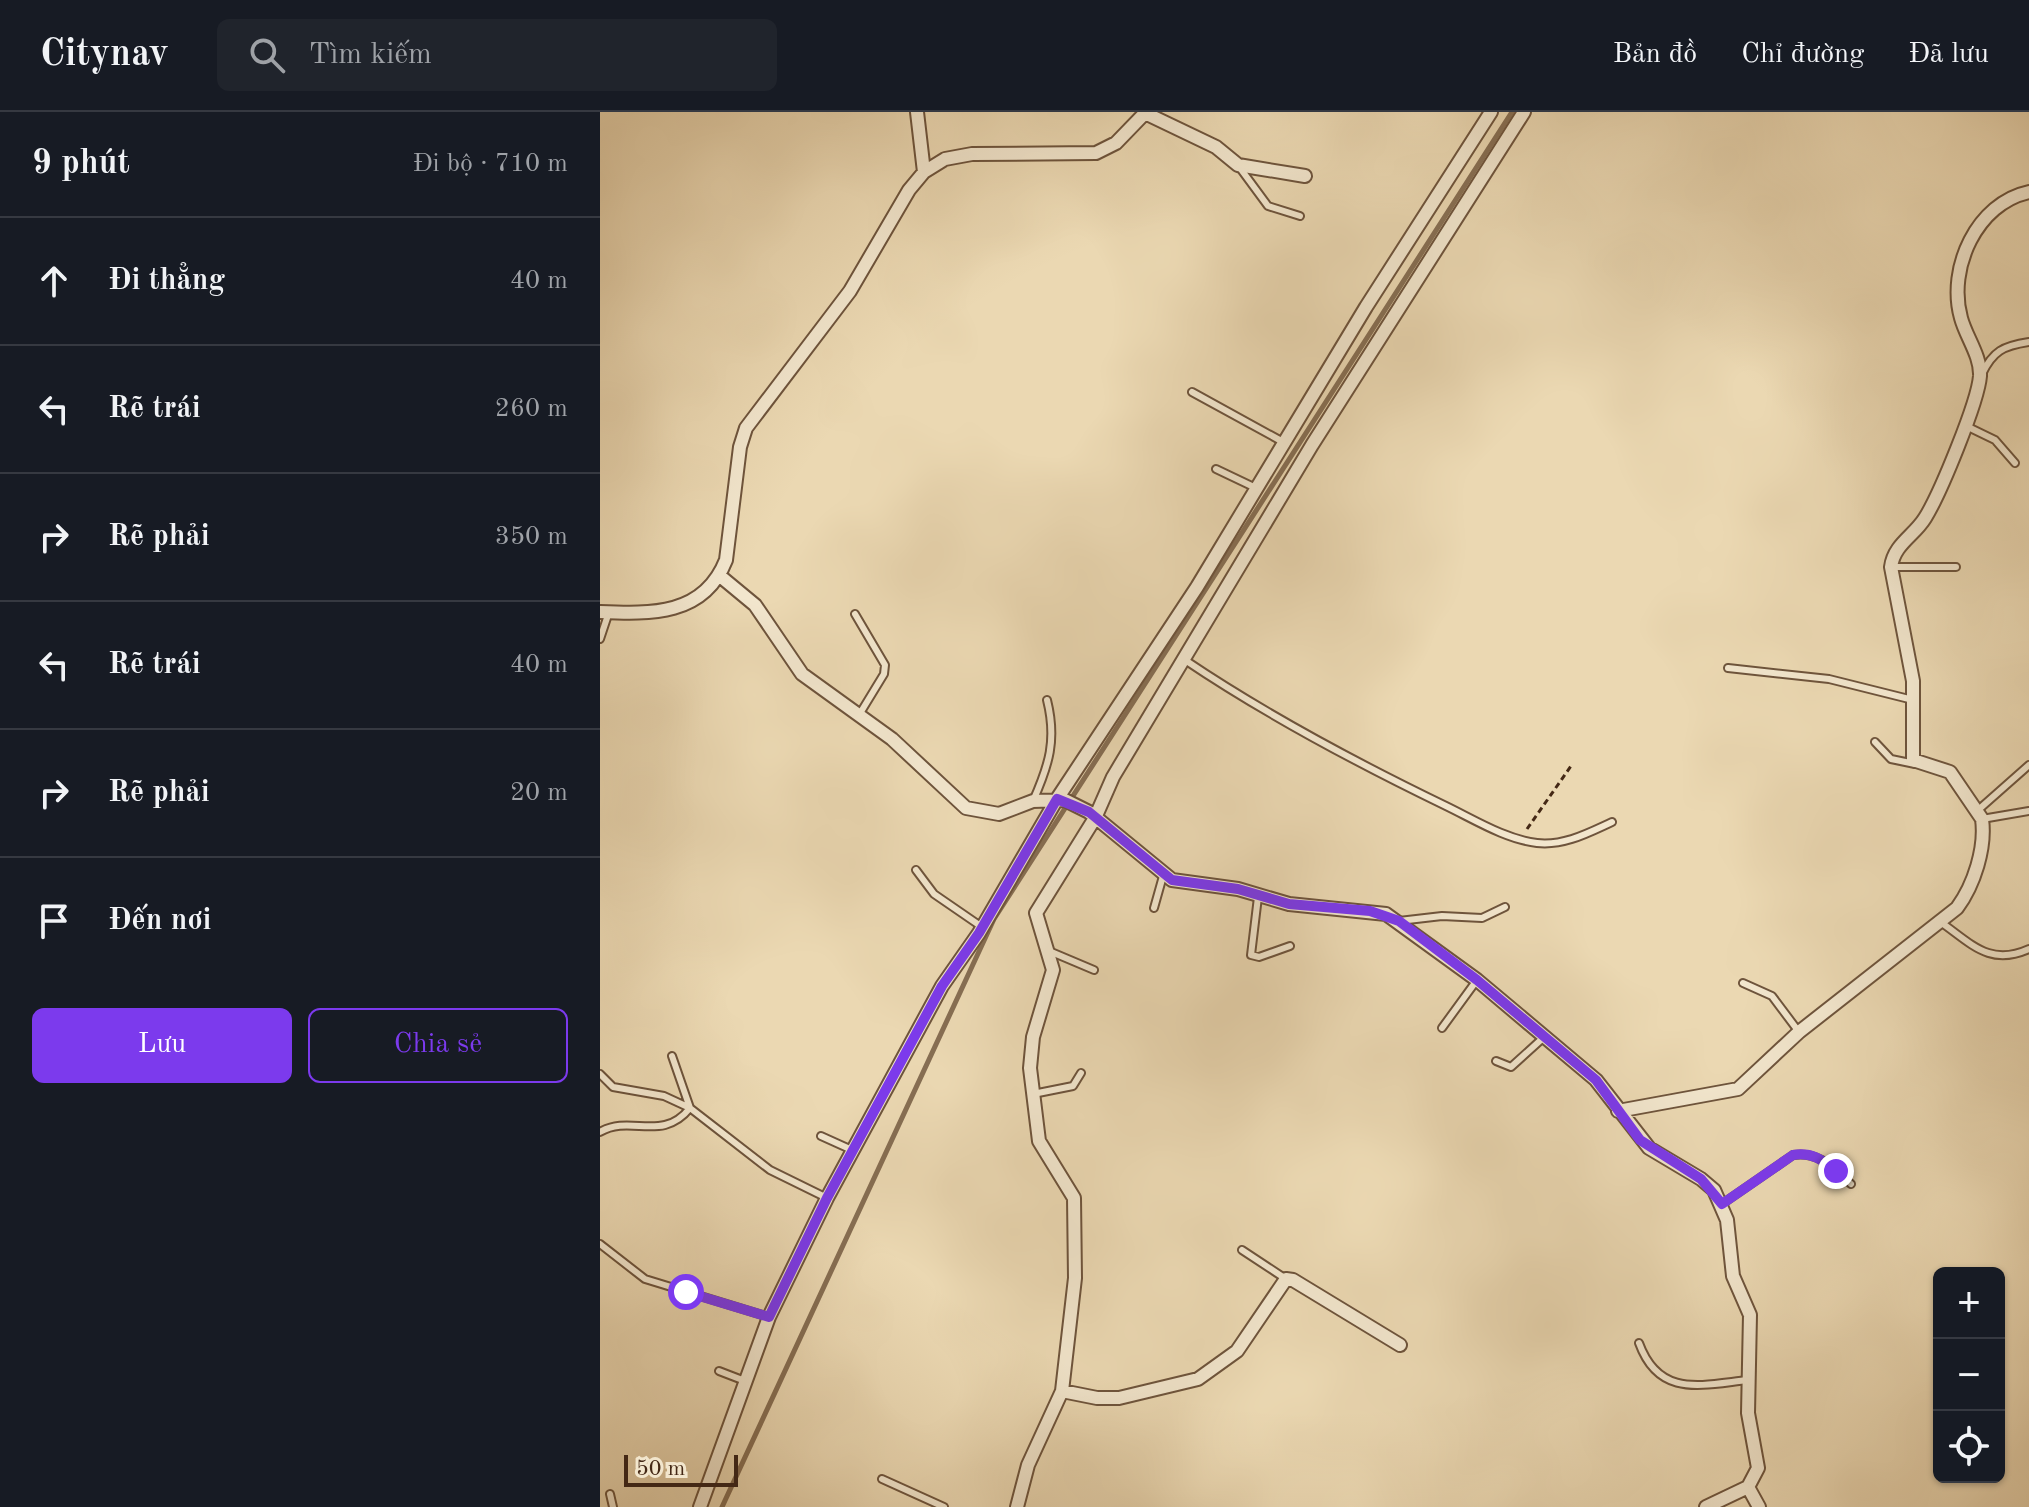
<!DOCTYPE html>
<html lang="vi">
<head>
<meta charset="utf-8">
<style>
	body { margin:0; font-family:"Old Standard TT",serif; background:#20242c; color:#f1f3f6 }
	.controls { position:absolute; right:24px; bottom:24px; display:grid; overflow:hidden; border-radius:12px; box-shadow:0 2px 6px #0004 }
	.controls button { width:72px; height:72px; display:grid; place-items:center; padding:0; border:0; border-bottom:2px solid #363941; background:#171b24; color:#f1f3f6; font:40px sans-serif }
	.scale { position:absolute; left:24px; bottom:20px; width:114px; box-sizing:border-box; padding-left:8px; border:4px solid #442815; border-top:0; font-size:22px; line-height:28px; white-space:nowrap; color:#442815; -webkit-text-stroke:6px #f2e6cd; paint-order:stroke }
	.stop { position:absolute; width:24px; height:24px; margin:-18px; border:6px solid #7c3aed; border-radius:50%; background:#fff }
	.stop.end { background:#7c3aed; border-color:#fff; box-shadow:0 2px 8px #0008 }
	.list { margin:0; padding:0; list-style:none }
	h2 { display:flex; justify-content:space-between; align-items:center; height:104px; margin:0; padding:0 32px; font-size:34px }
	h2 small { font-size:26px; font-weight:400; color:#9ea1a6 }
	.list li { display:grid; grid-template-columns:52px 1fr auto; gap:24px; align-items:center; box-sizing:border-box; height:128px; padding:0 32px; border-top:2px solid #363941 }
	.list b { display:block; font-size:30px; white-space:nowrap }
	.list em { font-size:26px; font-style:normal; color:#9ea1a6 }
	.actions { display:flex; gap:16px; padding:24px 32px }
	.actions a { flex:1; padding:18px 0; border:2px solid #7c3aed; border-radius:12px; text-align:center; font-size:28px; color:#7c3aed }
	.actions .main { background:#7c3aed; color:#fff }
	.icon { flex:none; width:44px; height:44px; fill:none; stroke:currentColor; stroke-width:2; stroke-linecap:round; stroke-linejoin:round }
	.map { position:relative; flex:none; width:1429px; height:1395px; overflow:hidden }
	header { display:flex; align-items:center; gap:48px; box-sizing:border-box; height:112px; padding:0 40px; background:#171b24; border-bottom:2px solid #363941 }
	header strong { font-size:38px }
	nav { display:flex; gap:44px; margin-inline-start:auto; font-size:28px }
	.search { width:560px; height:72px; background:#20242c; display:flex; align-items:center; gap:20px; box-sizing:border-box; padding:0 28px; border-radius:12px; color:#9ea1a6; font-size:30px }
	main { display:flex }
	aside { flex:1; background:#171b24 }
	.map>svg:first-child { display:block }
	.lines { fill:none; stroke-linecap:round; stroke-linejoin:round }
	.stream { stroke:#866e53; stroke-width:5 }
	.lane-casing { stroke:#6e543c; stroke-width:10 }
	.street-casing { stroke:#6e543c; stroke-width:16 }
	.path { stroke:#442815; stroke-width:3; stroke-dasharray:6 4; stroke-linecap:butt }
	.lane { stroke:#f2e6cd; stroke-width:6 }
	.street { stroke:#f2e6cd; stroke-width:12 }
	.route { stroke:#7c3aed; stroke-width:10 }
</style>
</head>
<body>
<header>
<strong>Citynav</strong>
<div class="search"><svg class="icon" aria-label="search" viewBox="0 0 24 24"><circle cx="10" cy="10" r="6"/><path d="M15 15l6 6"/></svg>Tìm kiếm</div>
<nav><a>Bản đồ</a><a>Chỉ đường</a><a>Đã lưu</a></nav>
</header>
<main>
<aside>
<h2>9 phút<small>Đi bộ · 710 m</small></h2>
<ul class="list">
<li><svg class="icon" aria-label="ahead" viewBox="0 0 24 24"><path d="M12 20V5M6 11l6-6 6 6"/></svg><div><b>Đi thẳng</b></div><em>40 m</em></li>
<li><svg class="icon" aria-label="left" viewBox="0 0 24 24"><path d="M17 20v-9H6M10 6l-5 5 5 5"/></svg><div><b>Rẽ trái</b></div><em>260 m</em></li>
<li><svg class="icon" aria-label="right" viewBox="0 0 24 24"><path d="M7 20v-9h11M14 6l5 5-5 5"/></svg><div><b>Rẽ phải</b></div><em>350 m</em></li>
<li><svg class="icon" aria-label="left" viewBox="0 0 24 24"><path d="M17 20v-9H6M10 6l-5 5 5 5"/></svg><div><b>Rẽ trái</b></div><em>40 m</em></li>
<li><svg class="icon" aria-label="right" viewBox="0 0 24 24"><path d="M7 20v-9h11M14 6l5 5-5 5"/></svg><div><b>Rẽ phải</b></div><em>20 m</em></li>
<li><svg class="icon" aria-label="arrive" viewBox="0 0 24 24"><path d="M6 21V4h12l-3 4 3 4H6"/></svg><div><b>Đến nơi</b></div></li>
</ul>
<div class="actions"><a class="main">Lưu</a><a>Chia sẻ</a></div>
</aside>
<div class="map">
<svg width="1429" height="1395" viewBox="0 0 1429 1395">
	<rect width="100%" height="100%" fill="#ebd8b2"/>
	<filter id="stains"><feTurbulence type="fractalNoise" baseFrequency=".0025" numOctaves="4"/><feColorMatrix values="0 0 0 0 .2 0 0 0 0 .09 0 0 0 0 .02 0 0 0 .5 -.17"/></filter>
	<radialGradient id="worn" r=".72"><stop offset=".6" stop-color="#630" stop-opacity="0"/><stop offset="1" stop-color="#630" stop-opacity=".3"/></radialGradient>
	<g class="lines">
		<!-- stream -->
		<path class="stream" d="M122,1395L394,807L912,0"/>
		<defs>
			<path id="lane" d="M640,56L668,94L700,104
				M1382,262C1393,239 1403,234 1429,230
				M592,280L685,331
				M1364,313L1395,328L1415,351
				M616,357L658,377
				M1291,455H1356
				M255,502L285,553L284,562L259,603
				M0,527L9,500
				M585,548C668,604 757,651 846,694C875,708 905,727 937,731C964,734 988,721 1012,710
				M1128,556L1229,567L1313,588
				M1275,630L1291,647L1315,652
				M433,689C449,653 457,628 447,588
				M1377,699L1429,653
				M1382,707L1429,699
				M316,758L334,782L382,815
				M658,785L651,843L659,845L690,834
				M554,796L563,764
				M799,809L842,804L882,806L905,795
				M1339,809C1371,831 1389,855 1429,837
				M449,839L494,858
				M1143,871L1172,884L1199,920
				M842,916L877,868
				M896,949L911,955L943,926
				M0,962L13,975L64,984L90,996L170,1058L227,1086
				M433,982L473,974L481,961
				M0,1020C31,1002 62,1031 90,996L72,944
				M221,1024L252,1038
				M1122,1092L1193,1043C1219,1039 1233,1056 1251,1072
				M0,1132L45,1167L169,1205
				M642,1138L686,1167
				M1039,1231C1059,1286 1101,1273 1148,1268
				M119,1259L145,1269
				M282,1367L344,1395
				M10,1382L13,1395"/>
			<path id="street" d="M317,0L324,60
				M545,1L616,35L638,53L705,64
				M120,464L155,493L202,562L292,627L366,696L399,702L433,689L465,688L489,700L572,768L638,777L689,792L786,802L877,868L996,968L1049,1036L1101,1067L1114,1078L1127,1108L1133,1164L1150,1203L1148,1301L1158,1356L1148,1375L1106,1395
				M0,500C51,502 104,504 126,448L140,335L146,316L250,179L309,78L324,60L345,47L372,42L496,41L516,31L546,0
				M1018,999L1138,977L1199,920L1357,796C1374,773 1386,736 1382,707L1350,660L1313,648V569L1291,455C1294,432 1314,424 1325,406C1340,382 1378,290 1380,264C1381,244 1366,225 1361,206C1347,156 1377,91 1429,80
				M462,1279L497,1286H519L598,1267L637,1239L686,1167L693,1168L800,1233
				M1148,1375L1159,1395
				M100,1395L169,1205L227,1086L342,874L379,821L457,687L597,475L766,195L891,0
				M417,1395L428,1353L462,1279L475,1166L474,1086L439,1029L430,956L433,925L453,858L436,801L495,706L513,665L712,333L924,0"/>
		</defs>
		<!-- lane casing -->
		<use href="#lane" class="lane-casing"/>
		<!-- street casing -->
		<use href="#street" class="street-casing"/>
		<!-- path -->
		<path class="path" d="M927,717L971,654"/>
		<!-- lane -->
		<use href="#lane" class="lane"/>
		<!-- street -->
		<use href="#street" class="street"/>
	</g>
	<g class="lines">
		<!-- route -->
		<path class="route" d="M86,1180L169,1205L227,1086L342,874L379,821L457,687L489,700L572,768L638,777L689,792L770,799L799,809L877,868L996,968L1040,1028L1101,1067L1122,1092L1193,1043C1212,1040 1221,1047 1236,1059"/>
	</g>
	<rect width="100%" height="100%" filter="url(#stains)"/>
	<rect width="100%" height="100%" fill="url(#worn)"/>
</svg>
<div class="controls">
<button>+</button>
<button>−</button>
<button><svg class="icon" aria-label="locate" viewBox="0 0 24 24"><circle cx="12" cy="12" r="6"/><path d="M12 2v4M12 18v4M2 12h4M18 12h4"/></svg></button>
</div>
<div class="scale">50 m</div>
<div class="stop" style="left:86px;top:1180px"></div>
<div class="stop end" style="left:1236px;top:1059px"></div>
</div>
</main>
</body>
</html>
